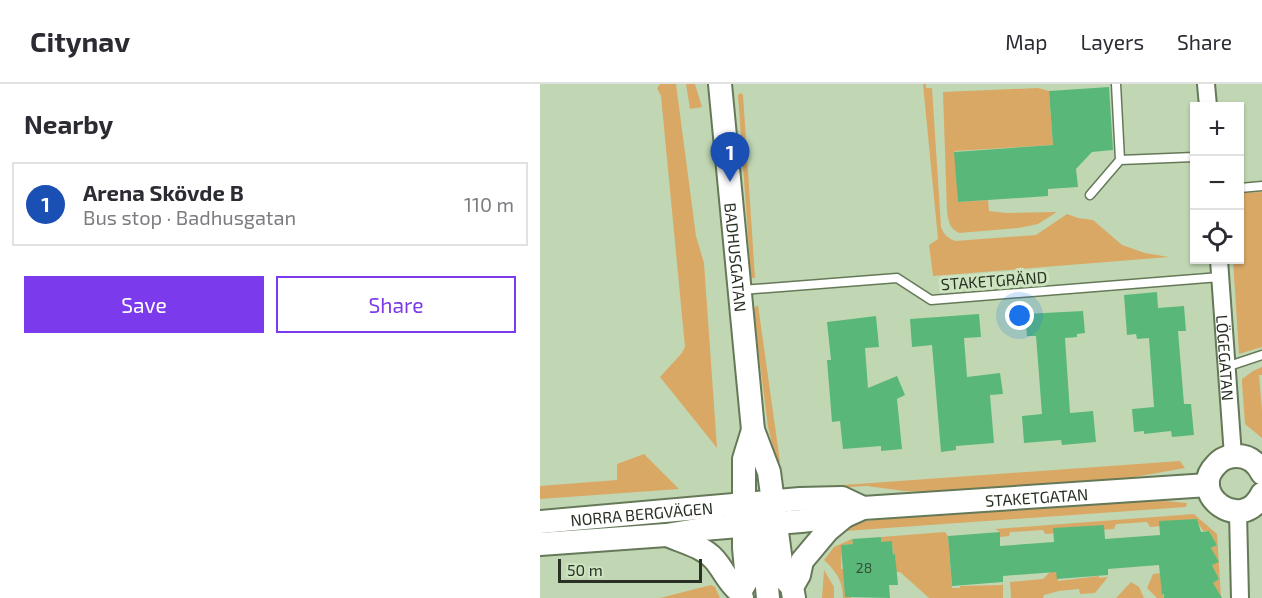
<!DOCTYPE html>
<html lang="en">
<head>
<meta charset="utf-8">
<style>
	body { margin:0; font-family:"Exo 2",sans-serif; background:#f2f2f3; color:#2b2b33 }
	.controls { position:absolute; right:18px; top:18px; display:grid; overflow:hidden; border-radius:0px; box-shadow:0 2px 4px #0004 }
	.controls button { width:54px; height:54px; display:grid; place-items:center; padding:0; border:0; border-bottom:2px solid #e1e1e2; background:#fff; color:#2b2b33; font:30px sans-serif }
	.scale { position:absolute; left:18px; bottom:15px; width:144px; box-sizing:border-box; padding-left:6px; border:3px solid #283123; border-top:0; font-size:16px; line-height:21px; white-space:nowrap; color:#283123; -webkit-text-stroke:4px #cee4c0; paint-order:stroke }
	.you { position:absolute; left:480px; top:232px; width:21px; height:21px; margin:-15px; border:4px solid #fff; border-radius:50%; background:#1a73e8; box-shadow:0 0 0 9px #1a73e833 }
	.badge { display:grid; place-items:center; width:39px; height:39px; border-radius:50%; background:#7c3aed; color:#fff; font-size:20px; font-weight:700 }
	.pin { position:absolute; translate:-50% -50px; filter:drop-shadow(0 2px 3px #0008) }
	.pin::after { content:''; position:absolute; top:32px; width:21px; height:18px; background:inherit; clip-path:polygon(0 0,100% 0,50% 100%) }
	.list { margin:0; padding:0; list-style:none }
	h2 { display:flex; justify-content:space-between; align-items:center; height:78px; margin:0; padding:0 24px; font-size:26px }
	h2 small { font-size:20px; font-weight:400; color:#7c7c81 }
	.list li { display:grid; grid-template-columns:39px 1fr auto; gap:18px; align-items:center; box-sizing:border-box; height:84px; margin:0 12px 12px; padding:0 12px; border:2px solid #e1e1e2; border-radius:0px }
	.list b { display:block; font-size:22px; white-space:nowrap }
	.list p { margin:0; font-size:20px; white-space:nowrap; color:#7c7c81 }
	.list em { font-size:20px; font-style:normal; color:#7c7c81 }
	.actions { display:flex; gap:12px; padding:18px 24px }
	.actions a { flex:1; padding:14px 0; border:2px solid #7c3aed; border-radius:0px; text-align:center; font-size:21px; color:#7c3aed }
	.actions .main { background:#7c3aed; color:#fff }
	.icon { flex:none; width:33px; height:33px; fill:none; stroke:currentColor; stroke-width:2; stroke-linecap:round; stroke-linejoin:round }
	.map { position:relative; flex:none; width:722px; height:514px; overflow:hidden }
	header { display:flex; align-items:center; gap:36px; box-sizing:border-box; height:84px; padding:0 30px; background:#fff; border-bottom:2px solid #e1e1e2 }
	header strong { font-size:28px }
	nav { display:flex; gap:33px; margin-inline-start:auto; font-size:21px }
	main { display:flex }
	aside { flex:1; background:#fff }
	.map>svg:first-child { display:block }
	.green { fill:#daa865 }
	.building { fill:#5ab77a }
	.lines { fill:none; stroke-linecap:round; stroke-linejoin:round }
	.lane-casing { stroke:#657958; stroke-width:11 }
	.street-casing { stroke:#657958; stroke-width:20 }
	.secondary-casing { stroke:#657958; stroke-width:26 }
	.lane { stroke:#fff; stroke-width:8 }
	.street { stroke:#fff; stroke-width:16 }
	.secondary { stroke:#fff; stroke-width:22 }
	.labels { text-anchor:middle; dominant-baseline:central; stroke-width:6; stroke-linejoin:round; paint-order:stroke }
	.number-label { font-size:14px; fill:#345239 }
	.street-label { font-size:16px; fill:#283123; stroke:#cee4c0 }
</style>
</head>
<body>
<header>
<strong>Citynav</strong>
<nav><a>Map</a><a>Layers</a><a>Share</a></nav>
</header>
<main>
<aside>
<h2>Nearby<small></small></h2>
<ul class="list">
<li><span class="badge" style="background:#1a4fb4">1</span><div><b>Arena Skövde B</b><p>Bus stop · Badhusgatan</p></div><em>110 m</em></li>
</ul>
<div class="actions"><a class="main">Save</a><a>Share</a></div>
</aside>
<div class="map">
<svg width="722" height="514" viewBox="0 0 722 514">
	<rect width="100%" height="100%" fill="#c1d7b3"/>
	<!-- green -->
	<path class="green" d="M120,0H136L156,152L164,179L177,364L120,293L141,270L145,263L121,12L117,4Z
		M146,0H155L162,23L150,25Z
		M383,0H386V4H392L401,143C404,151 408,154 415,157L496,151L527,130L538,134L553,136L582,161L605,169L629,173L393,192L389,161L398,155Z
		M498,4L509,7L513,61L415,67L418,118L448,116L449,127L466,129L517,128L498,140L479,144L419,149C409,144 409,138 407,128L403,8Z
		M201,9L203,11L215,194H211L198,11Z
		M722,108V263L699,270L693,176H700V109Z
		M218,221L240,378L237,379L228,343L213,225Z
		M722,283V291H719L722,326V354L705,340L702,299V295L713,287Z
		M104,370L139,405L0,415V402L77,396V380Z
		M640,377L645,384L589,394L396,408L364,407L327,402L276,405L275,403Z
		M614,416L647,419L646,423L305,447L306,444L321,438L342,435Z
		M654,430L677,450L681,514L673,499L679,495L672,481L678,477L671,464L677,461L669,447H663L658,439L610,443L607,438L576,440L574,445L505,450L503,446L470,448L469,452L460,453V448L455,445Z
		M405,448L408,452L412,504H420V502L462,501L463,499V514H389L360,488L348,489V482L356,481L355,471H353L352,458H341V453Z
		M312,455L313,460L302,461L301,485H309L311,514H303C303,497 296,487 284,476L294,463Z
		M516,482L518,497L559,492V494L568,493L555,509L540,510L539,505L519,507L504,511L503,514H471L470,498L503,495Z
		M284,486L294,503V514H282Z
		M622,489L621,502L624,514H617L607,504L613,490Z
		M591,498L599,503L604,514H576Z
		M171,501L175,503L180,514H120Z"/>
	<!-- building -->
	<path class="building" d="M569,3L573,66L552,68L536,85L538,103L508,105V112L418,118L414,68L513,61L509,7Z
		M617,208L618,224L644,222L646,247H638L644,320H651L654,351L632,353L631,347L604,350V347L594,348L592,325L614,323L609,254L597,255L596,250L587,251L584,211Z
		M543,227L545,249L537,250V253L525,254L530,329L553,327L556,358L522,361L521,356L484,359L482,332L502,330L496,252H487L485,230Z
		M439,230L441,253L424,254L427,293L460,289L463,310L450,311L454,359L416,362V366L401,368L392,261L372,263L370,235Z
		M336,232L339,263L325,264L328,304L357,292L365,311L357,315L362,365L341,367V362L303,365L300,337L292,338L287,276H291L287,238Z
		M657,435L661,448L669,447L677,461L671,464L679,478L672,481L679,495L673,499L682,514H624V510L622,511L619,481L568,485V491L517,495L516,488L463,492V498L412,502L408,452L460,448V462L514,458L513,444L564,441L565,455L620,451L619,437Z
		M341,453V458L352,457L353,471L355,470L358,501H349L350,514L305,513L301,461L313,460L312,455Z"/>
	<g class="lines">
		<defs>
			<path id="lane" d="M576,0L580,76
				M700,104L722,102
				M550,111L580,76L654,73
				M202,206L357,194L391,216L680,193
				M686,283L722,271"/>
			<g id="street">
				<path d="M666,0L668,22"/>
				<path id="s1" d="M679,176L693,372"/>
				<path d="M698,428L700,514"/>
			</g>
			<g id="secondary">
				<path id="s2" d="M180,0L213,346L229,388L243,493L252,503L254,514"/>
				<path d="M722,389C717,379 709,372 697,372C689,372 681,375 676,381C647,410 702,451 722,410"/>
				<path d="M213,427L216,430L221,440L228,514"/>
				<path id="s3" d="M0,438L260,415L302,414L323,424"/>
				<path d="M127,451C143,458 162,462 174,475C184,486 188,499 200,508"/>
				<path id="s4" d="M0,460L126,451L163,445L261,437L305,432L323,424L668,401"/>
				<path d="M252,503L259,491L262,477L288,446L305,432"/>
				<path d="M202,514L200,508L207,496L204,464V375L213,346"/>
			</g>
		</defs>
		<!-- lane casing -->
		<use href="#lane" class="lane-casing"/>
		<!-- street casing -->
		<use href="#street" class="street-casing"/>
		<!-- secondary casing -->
		<use href="#secondary" class="secondary-casing"/>
		<!-- lane -->
		<use href="#lane" class="lane"/>
		<!-- street -->
		<use href="#street" class="street"/>
		<!-- secondary -->
		<use href="#secondary" class="secondary"/>
	</g>
	<g class="labels">
		<!-- number labels -->
		<g class="number-label">
			<text x="324" y="483">28</text>
		</g>
		<!-- street labels -->
		<g class="street-label">
			<text stroke="none"><textPath href="#s2" startOffset="174">BADHUSGATAN</textPath></text>
			<text transform="translate(454 196) rotate(-4)">STAKETGRÄND</text>
			<text stroke="none"><textPath href="#s1" startOffset="98">LÖGEGATAN</textPath></text>
			<text stroke="none"><textPath href="#s4" startOffset="500">STAKETGATAN</textPath></text>
			<text stroke="none"><textPath href="#s3" startOffset="102">NORRA BERGVÄGEN</textPath></text>
		</g>
	</g>
</svg>
<div class="controls">
<button>+</button>
<button>−</button>
<button><svg class="icon" aria-label="locate" viewBox="0 0 24 24"><circle cx="12" cy="12" r="6"/><path d="M12 2v4M12 18v4M2 12h4M18 12h4"/></svg></button>
</div>
<div class="scale">50 m</div>
<div class="you"></div>
<div class="pin badge" style="left:190px;top:98px;background:#1a4fb4">1</div>
</div>
</main>
</body>
</html>
